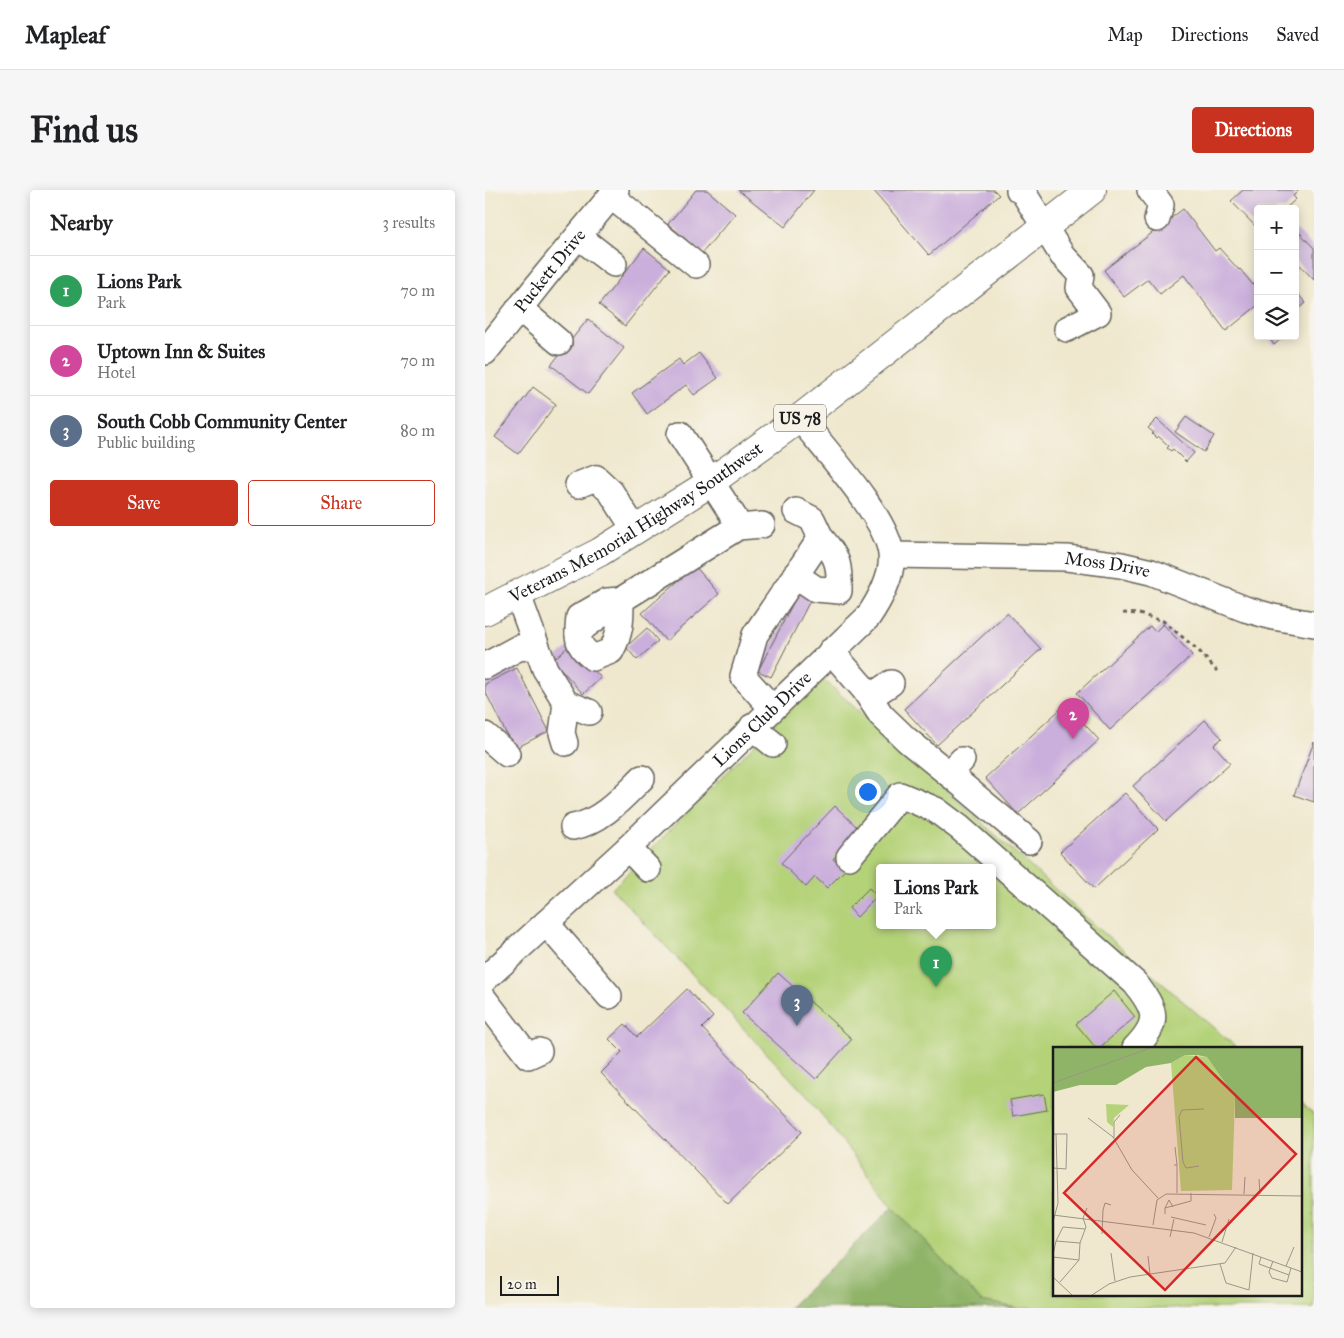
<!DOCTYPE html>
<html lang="en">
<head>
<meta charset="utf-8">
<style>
	body { margin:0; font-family:"IM FELL Great Primer",serif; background:#f6f6f6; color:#202124 }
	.controls { position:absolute; right:15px; top:15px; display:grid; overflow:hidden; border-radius:5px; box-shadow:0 2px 12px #0003 }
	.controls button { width:45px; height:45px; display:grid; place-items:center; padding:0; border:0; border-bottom:1px solid #e0e0e0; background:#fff; color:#202124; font:25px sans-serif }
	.scale { position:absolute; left:15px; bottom:12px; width:59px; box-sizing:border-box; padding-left:5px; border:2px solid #1c1c1c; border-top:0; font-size:14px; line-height:18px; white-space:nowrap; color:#1c1c1c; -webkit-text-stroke:4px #f7f3e8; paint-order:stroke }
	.you { position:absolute; left:382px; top:601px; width:18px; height:18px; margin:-12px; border:4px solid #fff; border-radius:50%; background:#1a73e8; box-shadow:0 0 0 8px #1a73e833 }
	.badge { display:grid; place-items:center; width:32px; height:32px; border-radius:50%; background:#c8321e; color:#fff; font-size:16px; font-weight:700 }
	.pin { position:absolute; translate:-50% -41px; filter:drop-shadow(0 1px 2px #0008) }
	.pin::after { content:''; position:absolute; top:26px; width:18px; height:15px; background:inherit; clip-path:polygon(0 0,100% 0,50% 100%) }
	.popup { position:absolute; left:391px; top:674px; width:120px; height:65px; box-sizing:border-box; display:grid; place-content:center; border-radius:5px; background:#fff; filter:drop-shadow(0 1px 4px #0005); font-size:16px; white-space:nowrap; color:#757577 }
	.popup b { font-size:19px; color:#202124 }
	.popup::after { content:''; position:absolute; left:50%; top:100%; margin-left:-10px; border:10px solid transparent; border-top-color:#fff }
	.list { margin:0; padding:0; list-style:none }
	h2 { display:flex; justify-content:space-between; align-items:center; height:65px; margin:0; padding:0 20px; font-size:21px }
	h2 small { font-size:16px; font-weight:400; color:#757577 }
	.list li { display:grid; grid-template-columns:32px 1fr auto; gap:15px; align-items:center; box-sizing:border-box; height:70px; padding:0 20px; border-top:1px solid #e0e0e0 }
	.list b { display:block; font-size:19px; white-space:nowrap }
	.list p { margin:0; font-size:16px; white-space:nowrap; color:#757577 }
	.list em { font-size:16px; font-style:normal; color:#757577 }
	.actions { display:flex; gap:10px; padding:15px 20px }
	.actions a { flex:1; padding:11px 0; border:1px solid #c8321e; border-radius:5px; text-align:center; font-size:18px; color:#c8321e }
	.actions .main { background:#c8321e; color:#fff }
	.icon { flex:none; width:28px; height:28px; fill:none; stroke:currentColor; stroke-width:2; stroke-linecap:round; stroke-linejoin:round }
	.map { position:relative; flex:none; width:829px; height:1118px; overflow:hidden; border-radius:5px }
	header { display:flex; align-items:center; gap:30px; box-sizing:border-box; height:70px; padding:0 25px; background:#fff; border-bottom:1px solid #e0e0e0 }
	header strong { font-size:24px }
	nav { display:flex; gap:28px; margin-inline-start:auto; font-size:18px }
	.intro { display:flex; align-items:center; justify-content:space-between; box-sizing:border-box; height:120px; padding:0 30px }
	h1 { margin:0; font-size:35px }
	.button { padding:12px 22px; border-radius:5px; background:#c8321e; color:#fff; font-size:18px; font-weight:700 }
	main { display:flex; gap:30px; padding:0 30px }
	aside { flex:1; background:#fff; border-radius:5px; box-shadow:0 2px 12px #0003 }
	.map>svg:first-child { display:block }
	.green { fill:#b4d278; stroke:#68774a; fill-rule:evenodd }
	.forest { fill:#8fb468; stroke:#566842 }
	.building { fill:#caafdc }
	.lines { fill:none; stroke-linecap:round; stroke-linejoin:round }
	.minor-casing { stroke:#66635a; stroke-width:28 }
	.major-casing { stroke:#66635a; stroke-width:30 }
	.path { stroke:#66635a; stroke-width:3; stroke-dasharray:4 4; stroke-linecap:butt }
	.minor { stroke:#fff; stroke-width:25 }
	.major { stroke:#fff; stroke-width:28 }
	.labels { text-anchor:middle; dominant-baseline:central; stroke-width:4; stroke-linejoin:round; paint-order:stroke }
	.shield { fill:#f7f3e8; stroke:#5e5c59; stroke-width:1 }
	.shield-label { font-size:16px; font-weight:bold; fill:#1c1c1c }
	.street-label { font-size:18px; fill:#1c1c1c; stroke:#f7f3e8 }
	.inset-road { fill:none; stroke:#9b9687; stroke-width:1 }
	.view { fill:#d62828; fill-opacity:0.15; stroke:#d62828; stroke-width:2.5 }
	.inset-edge { fill:none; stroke:#1c1c1c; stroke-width:2.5 }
</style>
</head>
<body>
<header>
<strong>Mapleaf</strong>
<nav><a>Map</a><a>Directions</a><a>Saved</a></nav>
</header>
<div class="intro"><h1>Find us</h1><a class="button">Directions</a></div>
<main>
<aside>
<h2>Nearby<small>3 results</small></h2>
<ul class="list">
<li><span class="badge" style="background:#2e9e5b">1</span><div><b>Lions Park</b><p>Park</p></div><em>70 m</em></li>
<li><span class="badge" style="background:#d1479c">2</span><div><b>Uptown Inn &amp; Suites</b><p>Hotel</p></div><em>70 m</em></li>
<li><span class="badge" style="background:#5c6f8a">3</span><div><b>South Cobb Community Center</b><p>Public building</p></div><em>80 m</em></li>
</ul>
<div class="actions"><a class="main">Save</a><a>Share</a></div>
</aside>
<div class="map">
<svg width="829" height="1118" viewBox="0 0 829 1118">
	<rect width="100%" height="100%" fill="#f7f3e8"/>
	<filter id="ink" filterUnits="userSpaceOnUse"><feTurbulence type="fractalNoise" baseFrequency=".02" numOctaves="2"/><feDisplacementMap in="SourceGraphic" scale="10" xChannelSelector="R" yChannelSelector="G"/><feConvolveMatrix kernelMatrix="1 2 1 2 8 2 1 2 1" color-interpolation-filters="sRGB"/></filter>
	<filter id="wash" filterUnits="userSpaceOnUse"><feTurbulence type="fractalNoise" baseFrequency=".0096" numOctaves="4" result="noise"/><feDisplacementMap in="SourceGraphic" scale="20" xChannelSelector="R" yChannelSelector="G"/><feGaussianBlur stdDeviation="1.12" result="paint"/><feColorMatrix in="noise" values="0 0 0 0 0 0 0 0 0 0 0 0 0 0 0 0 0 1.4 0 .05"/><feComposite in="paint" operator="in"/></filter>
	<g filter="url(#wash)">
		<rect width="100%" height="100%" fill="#efe8ce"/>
		<!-- green -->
		<path class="green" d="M336,487L612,737L752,858H569V1104H815V913L829,925V1118H532L496,1111L408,1017L322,906L127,699ZM395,678H507V736H395Z"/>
		<!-- forest -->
		<path class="forest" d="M408,1017L496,1111L532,1118H304Z"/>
		<g id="blocks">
			<!-- building -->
			<path class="building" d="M211,0H222L250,24L217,63L183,34Z
				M253,0H329L300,37Z
				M388,0H509L514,5L444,65Z
				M758,0H814L808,6L811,9L800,19H773V39L746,11Z
				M698,19L730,61L734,58L754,80L755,79L768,95L773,91V115L741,141L699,85L675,104L663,89L639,107L619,80Z
				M812,40L829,58V90L810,70V41Z
				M159,58L185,79L140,136L114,115Z
				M810,101L821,113L810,122Z
				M103,129L139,158L103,204L66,175Z
				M783,146H800L789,155Z
				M214,163L233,188L209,205L201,195L162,224L147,203L194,169L198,175Z
				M48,197L71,214L33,264L10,247Z
				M701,227L729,246L719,262L690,242Z
				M672,229L709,263L701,272L688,259L686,261L682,258L684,256L673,246L671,248L667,244L669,243L663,238Z
				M210,376L234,404L181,451L157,423Z
				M324,382L336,389L286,487L273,481Z
				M522,423L556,459L452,555L419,519Z
				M678,434L707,465L625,540L592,503L665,436L670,442Z
				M162,438L173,451L152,470L141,457Z
				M86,454L116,488L98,504L68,470Z
				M32,478L64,541L29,559L0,501V494Z
				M581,514L614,550L533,624L500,588Z
				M720,530L737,548L729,555L745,573L681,631L648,596Z
				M829,552V612L809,605Z
				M640,603L673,639L609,699L575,662Z
				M350,616L375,640L348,669L360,680L342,698L330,687L321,697L296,673Z
				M384,698L392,706L372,727L364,718Z
				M293,783L367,849L331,889L257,823Z
				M202,799L228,827L217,838L317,942L243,1014L116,883L137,862L124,849L140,834L152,847Z
				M629,801L650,827L614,858H611L591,834Z
				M559,904L562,920L528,926L525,910Z"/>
		</g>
	</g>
	<g filter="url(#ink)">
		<use href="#blocks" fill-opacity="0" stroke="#66635a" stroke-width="1"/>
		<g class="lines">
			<defs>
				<g id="minor">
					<path d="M534,0L538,2L577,65L596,85L594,98L613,123L582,139"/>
					<path d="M665,0L676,15L672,29"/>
					<path d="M126,6L211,75"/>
					<path d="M93,46L129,74"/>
					<path d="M34,118L74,152"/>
					<path id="s1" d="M0,162L60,86L131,0"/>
					<path d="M195,244L249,327L253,337"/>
					<path d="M93,295L111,288L126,302L150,340"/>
					<path id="s2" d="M407,365L582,368L636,375L666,382L760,419L788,427L829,434"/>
					<path d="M310,385L331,399L354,401C355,375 353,367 336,348"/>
					<path d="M33,405L60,479L81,513L104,522"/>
					<path d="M136,410C136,431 136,442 126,461L108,468C91,455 92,448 94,427L122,411Z"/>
					<path d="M93,444L99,437L136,410L253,337L277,335"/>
					<path d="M346,461L379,499L396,525L422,550L464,584"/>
					<path d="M0,476L33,458L51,456"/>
					<path d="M385,507L406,493"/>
					<path d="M287,518L258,486L270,445L336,348L327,329L311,321"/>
					<path d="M267,537L288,554"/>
					<path d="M0,545L22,564"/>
					<path d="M80,553L77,543L81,513"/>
					<path d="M477,570L464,584L544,651"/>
					<path d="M88,637C116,632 137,608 157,588"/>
					<path d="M143,658L163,679"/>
					<path d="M364,667L415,605L451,620L475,638L650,793C671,820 676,831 650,858"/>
					<path d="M61,733L124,806"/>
					<path id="s3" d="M0,789L143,658L383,427C394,411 409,384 406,364C402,327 339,259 315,228"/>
					<path d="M0,810L43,866L54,861"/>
				</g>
				<g id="major">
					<path id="s4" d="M0,421L115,362L220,296L315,228L607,0"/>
				</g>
			</defs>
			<!-- minor casing -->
			<use href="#minor" class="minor-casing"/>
			<!-- major casing -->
			<use href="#major" class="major-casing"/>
			<!-- path -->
			<path class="path" d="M638,423L654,424L678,431L713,460L732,481"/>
			<!-- minor -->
			<use href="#minor" class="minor"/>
			<!-- major -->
			<use href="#major" class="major"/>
		</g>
	</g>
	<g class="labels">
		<!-- shield labels -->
		<rect class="shield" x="289" y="214.5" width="52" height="27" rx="4"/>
		<g class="shield-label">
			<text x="315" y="228">US 78</text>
		</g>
		<!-- street labels -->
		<g class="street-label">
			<text stroke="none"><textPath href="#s1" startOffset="104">Puckett Drive</textPath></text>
			<text stroke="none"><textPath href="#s4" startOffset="175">Veterans Memorial Highway Southwest</textPath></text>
			<text stroke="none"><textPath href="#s2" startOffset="216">Moss Drive</textPath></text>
			<text stroke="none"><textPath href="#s3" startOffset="380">Lions Club Drive</textPath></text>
		</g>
	</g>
	<!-- overview -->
	<g transform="translate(568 857)">
		<rect width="249" height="249" fill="#efe8ce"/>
		<path d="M132,8L154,10L182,50L179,143L128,144L118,16ZM53,57L76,58L61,71L60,80L54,75Z" fill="#b4d278"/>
		<path d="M0,0H249V71H182V50L154,10L144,8H132L118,16L93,20L63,38H27L0,45Z" fill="#8fb468"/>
		<path class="inset-road" d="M0,36L100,0M35,71L60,90L79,123L105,151M0,87H3L5,156L0,175M61,91V75L67,68M121,118H124L122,100M146,119L133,121L130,115L126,70L129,63L151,62M0,121L13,122L14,87H3M206,132L207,147M124,146V118M191,147L192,130M112,161L116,153L120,160M112,167V161L138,154V146M0,168L141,186L249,225M118,170L153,178M100,178L104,153L113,147L249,149M49,187L50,163L52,156L58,158M117,190L121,172M156,190L163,171L161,167M3,194L10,180L32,182M169,195L176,172M27,196L33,180L30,171L34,161M58,206L62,234M0,208L3,194L27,196L26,213L7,235M95,209L97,227M0,210L26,213M208,210L206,217L236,228M220,214L216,225L219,231L234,235L238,221M167,217L173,236L196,243L200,206M233,219L241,200M0,230L19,248M39,248L56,237L77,230L172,216L183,200"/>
		<path class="view" d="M143,10L243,107L112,243L11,146Z"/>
		<rect width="249" height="249" class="inset-edge"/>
	</g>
</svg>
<div class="controls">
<button>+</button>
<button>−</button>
<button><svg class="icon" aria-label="layers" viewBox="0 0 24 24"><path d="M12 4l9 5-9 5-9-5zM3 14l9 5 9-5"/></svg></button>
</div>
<div class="scale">20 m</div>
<div class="you"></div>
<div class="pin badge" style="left:451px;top:797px;background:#2e9e5b">1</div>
<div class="popup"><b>Lions Park</b>Park</div>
<div class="pin badge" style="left:588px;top:549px;background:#d1479c">2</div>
<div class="pin badge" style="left:312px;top:836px;background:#5c6f8a">3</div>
</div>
</main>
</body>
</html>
